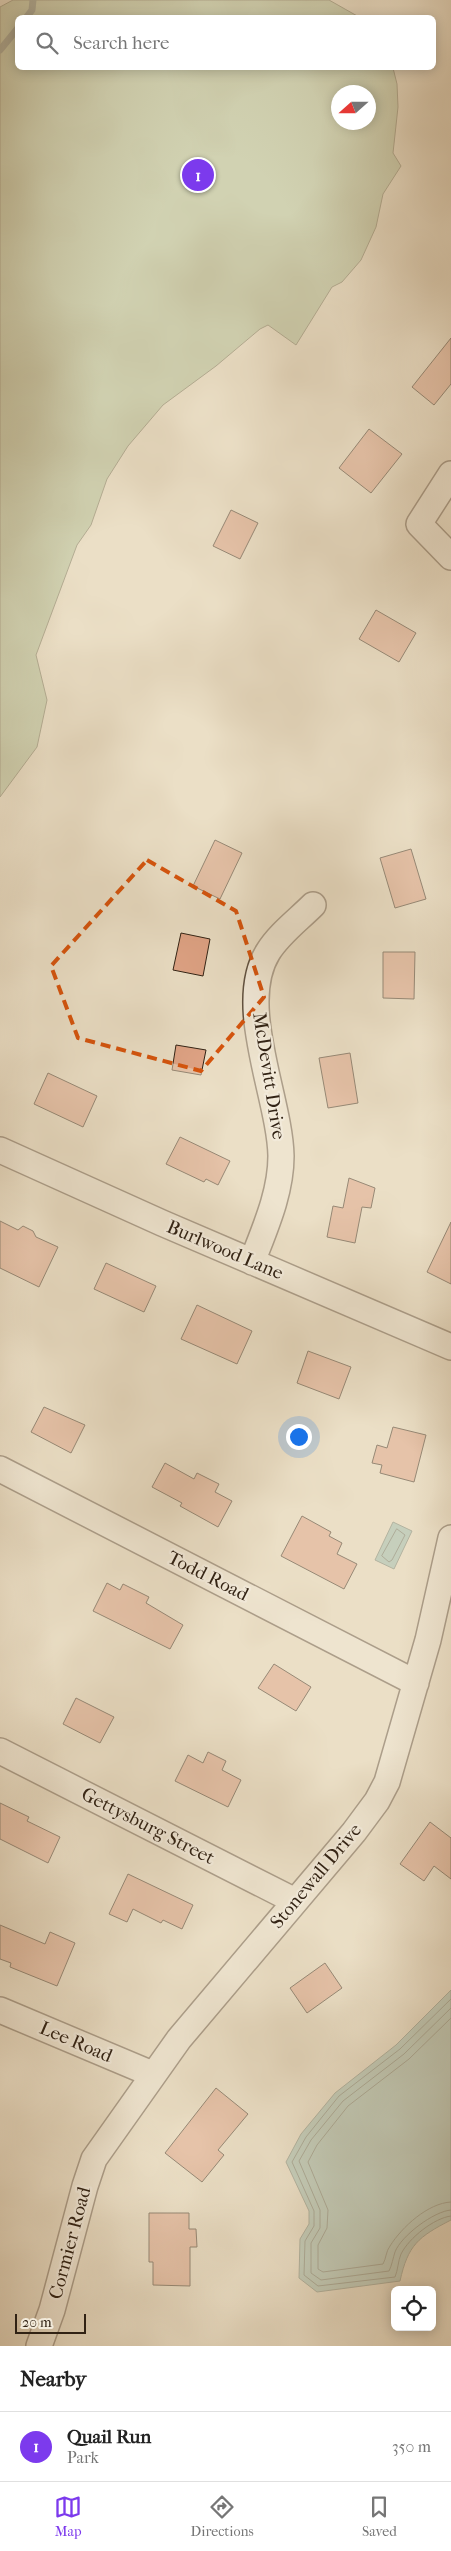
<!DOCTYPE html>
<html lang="en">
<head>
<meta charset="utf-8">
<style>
	body { margin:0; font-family:"IM FELL French Canon",serif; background:#f6f6f6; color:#222 }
	.controls { position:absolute; right:15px; bottom:15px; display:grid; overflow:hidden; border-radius:8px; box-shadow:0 2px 12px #0003 }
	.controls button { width:45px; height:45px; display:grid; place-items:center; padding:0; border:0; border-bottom:1px solid #e0e0e0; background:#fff; color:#222; font:25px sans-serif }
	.compass { position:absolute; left:331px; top:85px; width:45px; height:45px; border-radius:50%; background:#fff; box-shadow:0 2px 12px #0003; rotate:249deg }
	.scale { position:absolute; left:15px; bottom:12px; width:71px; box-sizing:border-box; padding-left:5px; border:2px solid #312214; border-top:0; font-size:14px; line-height:18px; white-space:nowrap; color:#312214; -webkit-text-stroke:4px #f2eada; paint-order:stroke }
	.you { position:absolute; left:298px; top:1436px; width:18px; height:18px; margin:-12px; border:4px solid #fff; border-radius:50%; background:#1a73e8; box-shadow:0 0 0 8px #1a73e833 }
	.badge { display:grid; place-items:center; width:32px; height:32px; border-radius:50%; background:#7c3aed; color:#fff; font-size:16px; font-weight:700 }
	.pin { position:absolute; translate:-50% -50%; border:2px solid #fff; box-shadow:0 1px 5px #0006 }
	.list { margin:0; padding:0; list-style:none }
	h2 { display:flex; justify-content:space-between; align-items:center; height:65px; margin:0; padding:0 20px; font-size:21px }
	h2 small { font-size:16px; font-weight:400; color:#767676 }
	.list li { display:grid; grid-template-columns:32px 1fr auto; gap:15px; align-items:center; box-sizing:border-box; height:70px; padding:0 20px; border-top:1px solid #e0e0e0 }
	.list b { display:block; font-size:19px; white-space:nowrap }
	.list p { margin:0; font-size:16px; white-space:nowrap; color:#767676 }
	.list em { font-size:16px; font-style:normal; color:#767676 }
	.icon { flex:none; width:28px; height:28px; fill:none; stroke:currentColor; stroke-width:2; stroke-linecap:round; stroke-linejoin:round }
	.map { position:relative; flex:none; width:451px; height:2346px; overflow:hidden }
	.search { position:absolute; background:#fff; box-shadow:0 2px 12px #0003; left:15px; right:15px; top:15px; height:55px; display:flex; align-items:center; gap:12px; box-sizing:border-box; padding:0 18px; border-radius:8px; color:#767676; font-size:19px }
	.sheet { height:135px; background:#fff }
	nav { display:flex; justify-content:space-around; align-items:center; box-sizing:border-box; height:70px; border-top:1px solid #e0e0e0; background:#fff; font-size:14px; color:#767676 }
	nav a { display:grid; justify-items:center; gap:2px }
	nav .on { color:#7c3aed }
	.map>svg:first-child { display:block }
	.green { fill:#b2c399; stroke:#727256; fill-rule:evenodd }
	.water { fill:#99bdaf; stroke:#6f7f71 }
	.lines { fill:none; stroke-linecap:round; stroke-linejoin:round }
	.shore { stroke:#657062; stroke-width:1 }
	.stream { stroke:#6f7f71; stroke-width:7 }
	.building { fill:#dfa385; stroke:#312214 }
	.street-casing { stroke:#605140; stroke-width:28 }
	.street { stroke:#f2eada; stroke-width:25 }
	.marked { fill:none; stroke:#d6540d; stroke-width:4; stroke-dasharray:10 6; stroke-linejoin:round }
	.labels { text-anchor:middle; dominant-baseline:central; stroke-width:4.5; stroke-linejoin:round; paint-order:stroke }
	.street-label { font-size:19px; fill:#312214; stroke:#f2eada }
</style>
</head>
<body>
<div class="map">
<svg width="451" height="2346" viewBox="0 0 451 2346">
	<rect width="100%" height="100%" fill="#ebdfc6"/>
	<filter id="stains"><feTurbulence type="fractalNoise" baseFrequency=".004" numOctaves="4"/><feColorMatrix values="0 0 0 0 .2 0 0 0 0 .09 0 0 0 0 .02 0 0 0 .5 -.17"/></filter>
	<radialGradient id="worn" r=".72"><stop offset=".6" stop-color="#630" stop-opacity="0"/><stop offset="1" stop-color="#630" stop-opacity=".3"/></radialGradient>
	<!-- green -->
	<path class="green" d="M13,0H329L359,17L18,18V68H393L397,84L398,107L393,153L401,166L383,194L376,227L361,260L342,282L332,287L296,345L268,325L260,329L216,366L163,405L128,446L107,479L91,525L77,545L36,655L47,700L37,747L0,797V7ZM368,92V122H338V92Z"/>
	<!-- water -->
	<path class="water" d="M393,1522L412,1531L394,1569L375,1560Z
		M451,1990V2220C418,2237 408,2245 400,2281L317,2292L299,2278L300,2239L309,2224V2211L286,2162L301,2134L335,2093L396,2045Z"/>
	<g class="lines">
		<!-- shore -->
		<path class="shore" d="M397,1529L405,1535L392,1560L389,1562L382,1556Z
			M451,1999L400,2049L339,2096L306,2137L292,2162L314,2211V2226L305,2241L304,2275L318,2286L395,2277C398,2270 398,2261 401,2254C409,2238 434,2218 451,2216
			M451,2008L404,2054L343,2101L311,2140L299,2161L320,2210V2228L311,2243V2273L321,2280L389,2271C392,2265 393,2258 395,2252C401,2236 434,2211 451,2210
			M451,2018L409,2059L348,2106L317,2145L308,2162L328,2210L327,2228L318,2245V2269L323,2272L383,2264C386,2259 386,2251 390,2246C402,2227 428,2203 451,2202"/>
		<!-- stream -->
		<path class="stream" d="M26,18L32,10L33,0
			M0,50L18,28"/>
	</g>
	<!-- building -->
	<path class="building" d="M451,338V384L434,405L412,387Z
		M369,429L402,454L371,493L339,468Z
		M231,510L258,523L240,559L213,546Z
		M376,610L416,633L399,662L359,639Z
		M215,840L242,853L220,899L193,886Z
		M411,849L426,899L395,908L380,858Z
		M181,933L210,939L203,976L173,970Z
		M383,952H415L414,999L383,998Z
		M176,1045L206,1050L201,1075L172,1070Z
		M350,1053L358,1103L328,1108L319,1058Z
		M48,1073L97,1096L83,1127L34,1104Z
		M180,1137L230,1161L218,1185L206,1179L204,1182L166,1164Z
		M349,1178L375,1188L371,1208L362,1207L355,1243L327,1237L333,1206L343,1208Z
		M0,1221L18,1230L23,1226L33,1231L36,1237L58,1247L39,1287L0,1268Z
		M451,1222V1284L427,1272Z
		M106,1263L156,1286L144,1312L94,1289Z
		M197,1305L252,1331L237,1364L181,1339Z
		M308,1351L351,1367L339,1399L297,1383Z
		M44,1407L85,1425L71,1453L31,1432Z
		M393,1427L426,1435L414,1482L380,1473L382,1465L372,1463L377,1445L387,1448Z
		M165,1463L194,1479L197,1473L219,1484L215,1492L232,1501L218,1527L180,1506L182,1503L152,1487Z
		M302,1516L331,1532L329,1536L342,1543L337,1554L357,1564L344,1589L281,1556Z
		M107,1583L120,1590L123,1584L149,1597L146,1603L183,1625L170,1649L93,1611Z
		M274,1664L311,1687L296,1711L258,1688Z
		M76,1698L114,1717L100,1743L63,1724Z
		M208,1752L226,1761L222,1770L241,1780L228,1807L175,1781L188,1755L203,1763Z
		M0,1803L29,1817L27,1821L60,1837L48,1863L0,1839Z
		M430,1822L451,1838V1879L434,1866L424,1881L400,1864Z
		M128,1874L193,1905L182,1929L163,1920L161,1923L133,1909L127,1922L109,1914Z
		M0,1925L45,1944L50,1932L75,1943L57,1986L10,1967L11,1963L0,1959Z
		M325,1963L342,1988L307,2013L290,1988Z
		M216,2088L248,2114L218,2150L224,2155L202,2182L165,2153Z
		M149,2213H189V2229H196L197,2247H190V2286L153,2285V2262H149Z"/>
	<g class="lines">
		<defs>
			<path id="street" d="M451,474L419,524L451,557
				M0,1150L162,1223L451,1347
				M252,1262C265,1228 281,1193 281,1156C280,1098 235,1005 268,952C279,934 298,920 313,905
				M0,1469L416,1683
				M0,1751L295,1901
				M0,2010L152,2074
				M39,2346L52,2310L85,2186L94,2159L179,2039L354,1832L377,1801L387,1782L428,1640L451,1538"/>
		</defs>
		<!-- street casing -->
		<use href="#street" class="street-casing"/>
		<!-- street -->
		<use href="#street" class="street"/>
	</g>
	<!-- marked area -->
	<path d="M0 0H451V2346H0ZM147,860L236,911L264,997L201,1071L78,1038L51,966Z" fill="#ebdfc6" fill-opacity=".55" fill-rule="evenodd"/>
	<path class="marked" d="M147,860L236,911L264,997L201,1071L78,1038L51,966Z"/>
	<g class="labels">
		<!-- street labels -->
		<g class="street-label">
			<text transform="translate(269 1076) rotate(81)">McDevitt Drive</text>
			<text transform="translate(225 1250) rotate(23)">Burlwood Lane</text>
			<text transform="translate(208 1576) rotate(27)">Todd Road</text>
			<text transform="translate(148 1826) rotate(27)">Gettysburg Street</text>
			<text transform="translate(316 1876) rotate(-50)">Stonewall Drive</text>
			<text transform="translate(76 2042) rotate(23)">Lee Road</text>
			<text transform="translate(70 2243) rotate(-75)">Cormier Road</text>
		</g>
	</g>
	<rect width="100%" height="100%" filter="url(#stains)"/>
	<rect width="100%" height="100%" fill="url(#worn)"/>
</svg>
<div class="controls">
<button><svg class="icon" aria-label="locate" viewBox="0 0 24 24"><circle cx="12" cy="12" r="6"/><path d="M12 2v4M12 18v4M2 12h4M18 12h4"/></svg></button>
</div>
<svg class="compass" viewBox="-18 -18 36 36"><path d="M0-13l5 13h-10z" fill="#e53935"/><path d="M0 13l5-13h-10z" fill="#767676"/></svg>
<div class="scale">20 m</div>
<div class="you"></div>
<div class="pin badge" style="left:198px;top:175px">1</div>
<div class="search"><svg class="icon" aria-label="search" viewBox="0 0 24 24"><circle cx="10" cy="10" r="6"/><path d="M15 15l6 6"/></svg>Search here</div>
</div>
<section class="sheet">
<h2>Nearby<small></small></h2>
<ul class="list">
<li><span class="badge">1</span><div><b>Quail Run</b><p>Park</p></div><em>350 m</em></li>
</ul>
</section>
<nav>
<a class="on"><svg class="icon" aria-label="map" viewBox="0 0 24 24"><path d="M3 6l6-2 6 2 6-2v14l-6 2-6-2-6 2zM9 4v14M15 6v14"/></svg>Map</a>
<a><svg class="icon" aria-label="directions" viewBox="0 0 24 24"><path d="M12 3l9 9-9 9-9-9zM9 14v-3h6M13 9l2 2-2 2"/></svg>Directions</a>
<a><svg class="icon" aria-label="saved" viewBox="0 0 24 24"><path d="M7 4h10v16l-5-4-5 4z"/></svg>Saved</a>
</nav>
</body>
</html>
